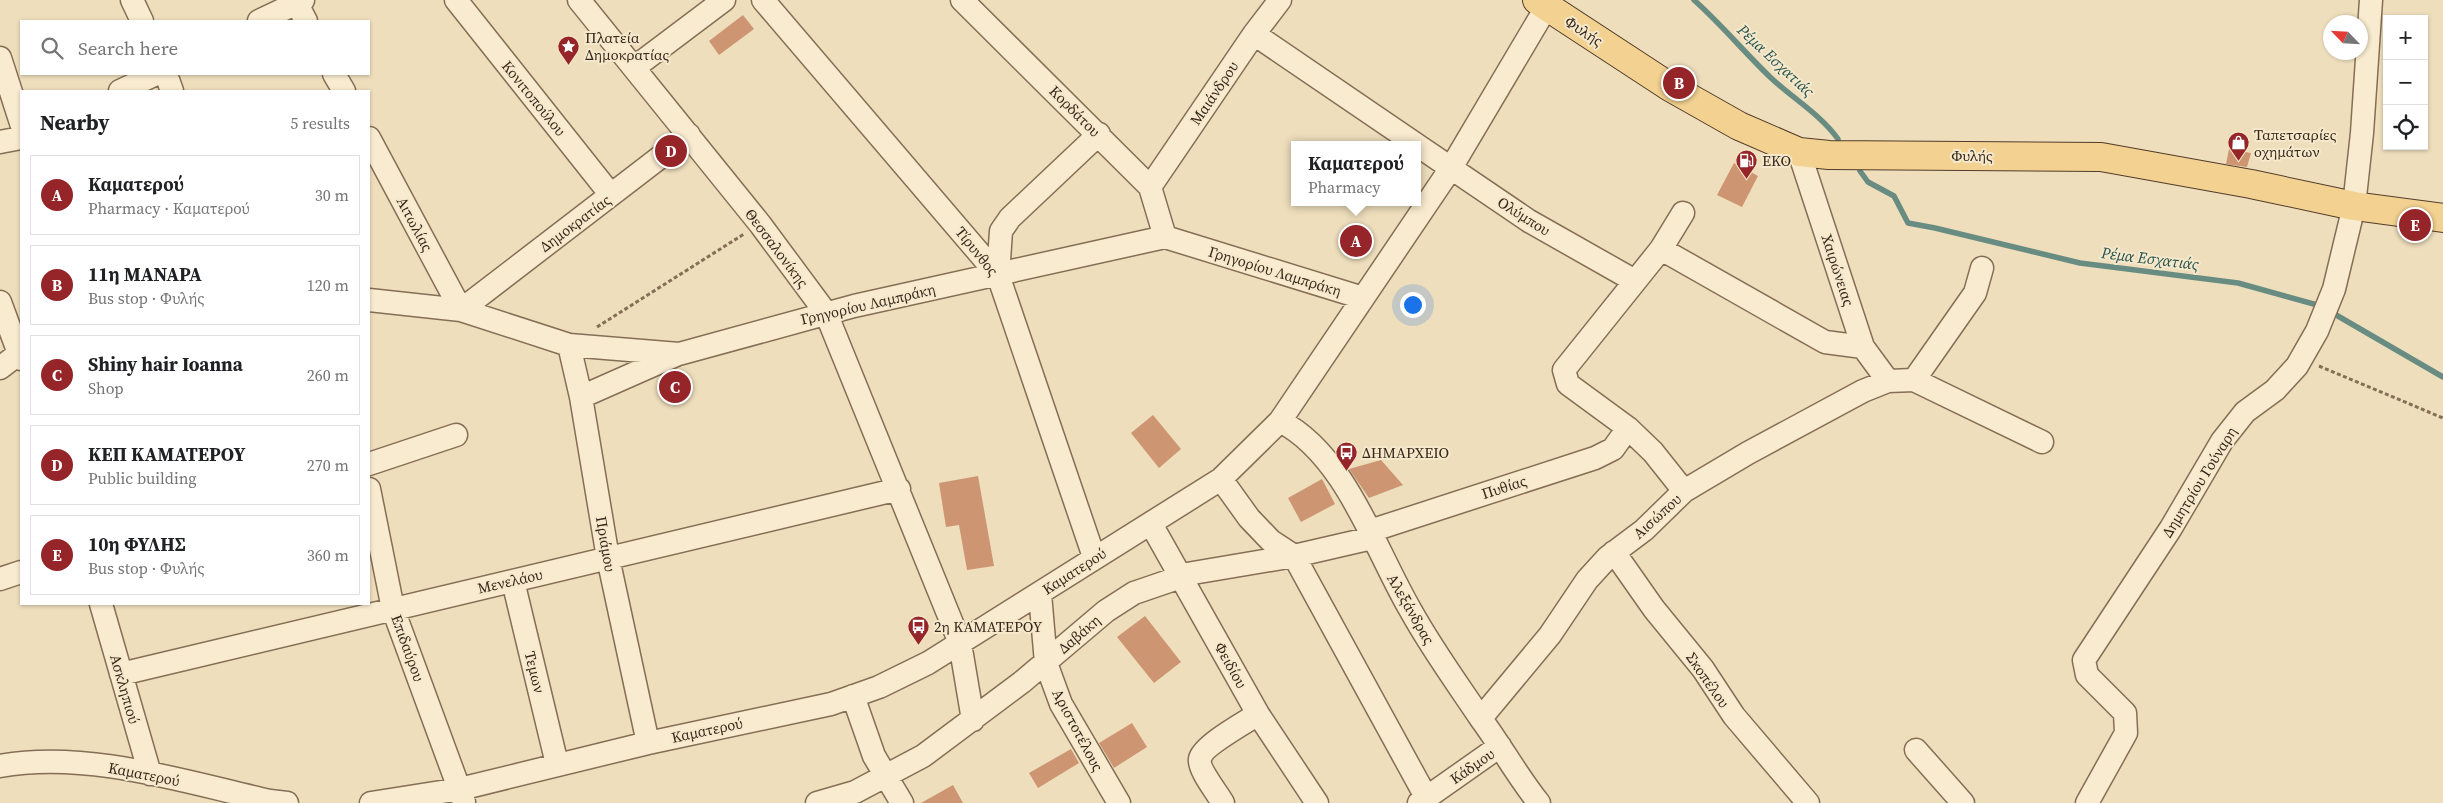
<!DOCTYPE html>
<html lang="en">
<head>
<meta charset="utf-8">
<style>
	body { margin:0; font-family:"Source Serif 4",serif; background:#f6f6f6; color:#202124 }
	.controls { position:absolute; right:15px; top:15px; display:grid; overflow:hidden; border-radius:0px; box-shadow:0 1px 4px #0004 }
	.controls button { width:45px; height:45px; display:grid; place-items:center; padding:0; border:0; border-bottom:1px solid #e0e0e0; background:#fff; color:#202124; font:25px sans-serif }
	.compass { position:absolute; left:2323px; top:15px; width:45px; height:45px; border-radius:50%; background:#fff; box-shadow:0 1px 4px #0004; rotate:295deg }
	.you { position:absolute; left:1412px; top:304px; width:18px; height:18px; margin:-12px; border:4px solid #fff; border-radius:50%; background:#1a73e8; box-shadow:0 0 0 8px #1a73e833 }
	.badge { display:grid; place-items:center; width:32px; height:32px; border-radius:50%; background:#952528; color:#fff; font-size:16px; font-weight:700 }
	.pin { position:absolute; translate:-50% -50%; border:2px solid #fff; box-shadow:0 1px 5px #0006 }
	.popup { position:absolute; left:1291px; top:141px; width:130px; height:65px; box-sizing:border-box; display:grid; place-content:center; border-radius:0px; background:#fff; filter:drop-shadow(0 1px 4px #0005); font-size:16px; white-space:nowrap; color:#757577 }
	.popup b { font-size:19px; color:#202124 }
	.popup::after { content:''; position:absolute; left:50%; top:100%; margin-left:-10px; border:10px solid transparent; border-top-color:#fff }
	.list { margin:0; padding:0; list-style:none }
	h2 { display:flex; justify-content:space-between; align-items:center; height:65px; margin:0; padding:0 20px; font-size:21px }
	h2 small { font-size:16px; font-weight:400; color:#757577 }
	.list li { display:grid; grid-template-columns:32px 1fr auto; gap:15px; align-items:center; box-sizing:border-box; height:80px; margin:0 10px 10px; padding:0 10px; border:1px solid #e0e0e0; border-radius:0px }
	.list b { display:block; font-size:19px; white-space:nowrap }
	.list p { margin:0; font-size:16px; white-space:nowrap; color:#757577 }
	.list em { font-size:16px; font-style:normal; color:#757577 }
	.icon { flex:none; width:28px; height:28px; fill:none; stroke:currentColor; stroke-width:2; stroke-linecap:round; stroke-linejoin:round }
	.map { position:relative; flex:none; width:2443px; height:803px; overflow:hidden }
	.search { position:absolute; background:#fff; box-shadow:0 1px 4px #0004; left:20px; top:20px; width:350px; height:55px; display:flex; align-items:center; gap:12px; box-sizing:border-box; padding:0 18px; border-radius:0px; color:#757577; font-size:19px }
	.panel { position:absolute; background:#fff; box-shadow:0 1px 4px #0004; left:20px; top:90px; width:350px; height:515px; border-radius:0px }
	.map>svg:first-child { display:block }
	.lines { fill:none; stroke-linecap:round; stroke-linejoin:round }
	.stream { stroke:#688c82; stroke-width:5.5 }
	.building { fill:#cd9571 }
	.minor-casing { stroke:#856e55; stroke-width:25 }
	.major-casing { stroke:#523c2a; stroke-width:30 }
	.path { stroke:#856e55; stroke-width:3; stroke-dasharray:4 2.5; stroke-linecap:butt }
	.minor { stroke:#f9ebcf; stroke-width:22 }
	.major { stroke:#f3d291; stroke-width:28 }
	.labels { text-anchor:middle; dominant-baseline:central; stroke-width:4; stroke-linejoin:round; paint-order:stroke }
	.street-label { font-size:15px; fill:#34261b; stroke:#f5e8cb }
	.poi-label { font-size:15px; fill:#34261b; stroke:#f5e8cb; text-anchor:start }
	.water-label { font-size:16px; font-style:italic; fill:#295450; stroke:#f5e8cb }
</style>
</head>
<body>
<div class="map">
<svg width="2443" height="803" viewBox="0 0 2443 803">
	<rect width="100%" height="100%" fill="#eedebc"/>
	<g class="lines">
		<!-- stream -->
		<path class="stream" d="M1694,0C1721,24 1744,52 1770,77C1792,98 1820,114 1838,139
			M1860,171L1868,182L1894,196L1908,223L1935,228L2080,263L2238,283L2321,306
			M2331,312L2443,377"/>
	</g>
	<!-- building -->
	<path class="building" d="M743,15L754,29L719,55L709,41Z
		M2229,149L2251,153L2247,167L2226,164Z
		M1734,163L1758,176L1742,207L1717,195Z
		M1153,415L1181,449L1159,468L1131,433Z
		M1381,460L1403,485L1369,498L1349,469Z
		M978,476L994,566L967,570L959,525L946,527L939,483Z
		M1322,479L1335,504L1301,522L1288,498Z
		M1145,616L1181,662L1154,683L1117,637Z
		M1132,723L1147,747L1114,768L1099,743Z
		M1071,749L1079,763L1038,788L1029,773Z
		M953,785L963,803H921Z"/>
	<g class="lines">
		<defs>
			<path id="minor" d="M132,0L142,21
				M295,0L306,21
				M456,0L611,195
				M579,0L760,224L826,313L960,643L973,720
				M763,0L998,275L1094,557
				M962,0L1150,187L1165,237
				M259,21L303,0
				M1254,34L1417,145
				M0,58L21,123
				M635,67L724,0
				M166,74L172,91
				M334,74L344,91
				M120,91L156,74
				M369,138L461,310
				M0,142L21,138
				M1417,145L1529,221L1635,281
				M1799,152L1863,347L1888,381
				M1150,187L1254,34L1280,0
				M1683,213L1661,249L1564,370L1568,384L1628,428L1653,452L1684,491
				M1661,249L1825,342L1863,347
				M998,275L1001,231L1010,218L1099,134
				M369,300L461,310L569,345L679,354L854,306L1165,237L1363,298
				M0,302L21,359
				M461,310L689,135
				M569,345L581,397L608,558L648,743
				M0,368L21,352
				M1914,380L1975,293L1982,268
				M581,397L676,355
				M1280,421C1346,455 1375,550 1411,611C1432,649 1457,683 1481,719C1501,746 1518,777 1539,803
				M369,464L456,435
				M1221,479L1249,518L1271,541L1294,556L1426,797
				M369,489L393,609L464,802
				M1151,524L1258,714L1317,803
				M1370,531L1595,458L1613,449L1628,428
				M1614,552L1654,609L1703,669L1734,716L1808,803
				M0,579L21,572
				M513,581L557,764
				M1040,594L1046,663L1061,704L1119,803
				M101,604L150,774
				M121,674L899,489
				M853,696L874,756L902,803
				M1481,718L1550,635L1587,580L1608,557L1644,530L1684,491L1748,453L1863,391L1888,381L1914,380L2042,442
				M1916,750L1963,803
				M0,766C87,750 185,782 270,801L287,803
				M371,803L460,789L648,743L831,704L879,687L928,663L1221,479L1280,421L1451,168L1547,6
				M817,803L855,792L923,756L1022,682L1106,611L1134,593L1172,580L1181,575L1294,556L1372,538
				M1223,803C1218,794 1198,769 1200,759C1202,746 1246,722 1258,714
				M1419,803L1500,746
				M2087,803L2126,733L2125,713L2087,675L2084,660L2171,528L2222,441L2245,412L2275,390L2297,366L2317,331L2334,289L2354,206L2362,133L2371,0"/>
			<path id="major" d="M1537,0L1670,87L1739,126L1799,152L1829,155L2101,157L2251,184L2354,206L2443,218"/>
		</defs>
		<!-- minor casing -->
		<use href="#minor" class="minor-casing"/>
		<!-- major casing -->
		<use href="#major" class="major-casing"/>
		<!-- path -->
		<path class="path" d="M597,327L744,234
			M2319,366L2443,418"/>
		<!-- minor -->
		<use href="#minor" class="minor"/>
		<!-- major -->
		<use href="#major" class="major"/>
	</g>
	<!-- icons -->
	<defs>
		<symbol id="sight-pin" viewBox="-11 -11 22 30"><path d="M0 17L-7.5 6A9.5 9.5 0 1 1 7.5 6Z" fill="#952528" stroke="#f5e8cb"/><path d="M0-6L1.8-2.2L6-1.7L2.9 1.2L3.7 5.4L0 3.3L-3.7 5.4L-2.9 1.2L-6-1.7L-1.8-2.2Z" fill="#fff"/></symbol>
		<symbol id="shop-pin" viewBox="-11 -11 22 30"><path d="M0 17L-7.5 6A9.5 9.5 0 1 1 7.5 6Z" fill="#952528" stroke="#f5e8cb"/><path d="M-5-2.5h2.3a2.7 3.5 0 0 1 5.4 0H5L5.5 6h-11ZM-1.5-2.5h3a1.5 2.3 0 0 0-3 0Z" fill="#fff"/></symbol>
		<symbol id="fuel-pin" viewBox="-11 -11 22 30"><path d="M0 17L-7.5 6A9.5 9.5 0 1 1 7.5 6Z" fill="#952528" stroke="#f5e8cb"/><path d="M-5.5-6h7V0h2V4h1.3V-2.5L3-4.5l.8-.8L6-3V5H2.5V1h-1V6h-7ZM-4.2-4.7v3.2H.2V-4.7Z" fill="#fff"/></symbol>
		<symbol id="bus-pin" viewBox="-11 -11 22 30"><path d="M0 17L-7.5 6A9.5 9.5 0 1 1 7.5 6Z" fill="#952528" stroke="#f5e8cb"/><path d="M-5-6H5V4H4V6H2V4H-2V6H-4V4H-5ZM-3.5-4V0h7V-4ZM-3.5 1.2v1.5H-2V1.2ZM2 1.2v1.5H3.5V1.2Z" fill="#fff"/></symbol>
	</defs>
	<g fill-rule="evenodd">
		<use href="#sight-pin" x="556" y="34" width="25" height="34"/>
		<use href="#shop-pin" x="2226" y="130" width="25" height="34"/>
		<use href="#fuel-pin" x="1734" y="148" width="25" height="34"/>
		<use href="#bus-pin" x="1334" y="440" width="25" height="34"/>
		<use href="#bus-pin" x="906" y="614" width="25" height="34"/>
	</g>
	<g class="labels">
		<!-- street labels -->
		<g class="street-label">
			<text transform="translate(1584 31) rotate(33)">Φυλής</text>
			<text transform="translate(1214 93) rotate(-56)">Μαιάνδρου</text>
			<text transform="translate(534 98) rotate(51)">Κονιτοπούλου</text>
			<text transform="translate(1075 111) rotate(45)">Κορδάτου</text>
			<text x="1972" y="155">Φυλής</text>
			<text transform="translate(1524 216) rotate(32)">Ολύμπου</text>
			<text transform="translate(575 223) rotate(-37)">Δημοκρατίας</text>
			<text transform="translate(415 224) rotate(62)">Αιτωλίας</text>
			<text transform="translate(777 248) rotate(53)">Θεσσαλονίκης</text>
			<text transform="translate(977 251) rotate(51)">Τίρυνθος</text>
			<text transform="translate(1838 270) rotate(72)">Χαιρώνειας</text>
			<text transform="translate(1275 271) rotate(17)">Γρηγορίου Λαμπράκη</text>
			<text transform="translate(868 304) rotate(-13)">Γρηγορίου Λαμπράκη</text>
			<text transform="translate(2199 482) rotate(-58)">Δημητρίου Γούναρη</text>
			<text transform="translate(1504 487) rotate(-18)">Πυθίας</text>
			<text transform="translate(1657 516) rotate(-42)">Αισώπου</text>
			<text transform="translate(606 544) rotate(80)">Πριάμου</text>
			<text transform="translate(1074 571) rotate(-33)">Καματερού</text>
			<text transform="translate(510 581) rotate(-13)">Μενελάου</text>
			<text transform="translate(1411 609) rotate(60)">Αλεξάνδρας</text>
			<text transform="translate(1079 634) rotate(-41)">Δαβάκη</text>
			<text transform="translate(408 648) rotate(70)">Επιδαύρου</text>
			<text transform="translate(1231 665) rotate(61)">Φειδίου</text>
			<text transform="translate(535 672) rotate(76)">Τεμων</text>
			<text transform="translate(1708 680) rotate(55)">Σκοπέλου</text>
			<text transform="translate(125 689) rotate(74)">Ασκληπιού</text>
			<text transform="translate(707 730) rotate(-12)">Καματερού</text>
			<text transform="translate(1078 730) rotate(62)">Αριστοτέλους</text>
			<text transform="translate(1472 766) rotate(-35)">Κάδμου</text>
			<text transform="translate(144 774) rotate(11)">Καματερού</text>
		</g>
		<!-- poi labels -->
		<g class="poi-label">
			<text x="585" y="37">Πλατεία<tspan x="585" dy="17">Δημοκρατίας</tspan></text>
			<text x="2254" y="134">Ταπετσαρίες<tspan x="2254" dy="17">οχημάτων</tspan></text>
			<text x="1762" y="160">EKO</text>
			<text x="1362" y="452">ΔΗΜΑΡΧΕΙΟ</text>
			<text x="934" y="626">2η ΚΑΜΑΤΕΡΟΥ</text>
		</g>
		<!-- water labels -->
		<g class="water-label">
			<text transform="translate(1776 60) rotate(43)">Ρέμα Εσχατιάς</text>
			<text transform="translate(2150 258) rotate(7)">Ρέμα Εσχατιάς</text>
		</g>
	</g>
</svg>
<div class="controls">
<button>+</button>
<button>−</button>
<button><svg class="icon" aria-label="locate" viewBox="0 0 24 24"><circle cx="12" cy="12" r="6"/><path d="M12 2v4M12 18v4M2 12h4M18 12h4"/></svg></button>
</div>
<svg class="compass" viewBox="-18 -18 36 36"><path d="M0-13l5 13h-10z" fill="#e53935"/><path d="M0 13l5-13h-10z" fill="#757577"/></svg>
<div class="you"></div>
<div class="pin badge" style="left:1356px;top:241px">A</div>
<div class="popup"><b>Καματερού</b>Pharmacy</div>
<div class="pin badge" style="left:1679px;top:83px">B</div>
<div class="pin badge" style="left:675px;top:387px">C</div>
<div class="pin badge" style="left:671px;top:151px">D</div>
<div class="pin badge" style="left:2415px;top:225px">E</div>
<div class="search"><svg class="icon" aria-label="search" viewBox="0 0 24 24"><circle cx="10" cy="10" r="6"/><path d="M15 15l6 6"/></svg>Search here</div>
<section class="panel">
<h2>Nearby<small>5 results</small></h2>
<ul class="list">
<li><span class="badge">A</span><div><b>Καματερού</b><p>Pharmacy · Καματερού</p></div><em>30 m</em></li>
<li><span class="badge">B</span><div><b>11η ΜΑΝΑΡΑ</b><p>Bus stop · Φυλής</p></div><em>120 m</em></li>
<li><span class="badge">C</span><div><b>Shiny hair Ioanna</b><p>Shop</p></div><em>260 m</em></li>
<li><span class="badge">D</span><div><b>ΚΕΠ ΚΑΜΑΤΕΡΟΥ</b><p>Public building</p></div><em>270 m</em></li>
<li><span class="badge">E</span><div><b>10η ΦΥΛΗΣ</b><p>Bus stop · Φυλής</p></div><em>360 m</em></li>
</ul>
</section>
</div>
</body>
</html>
